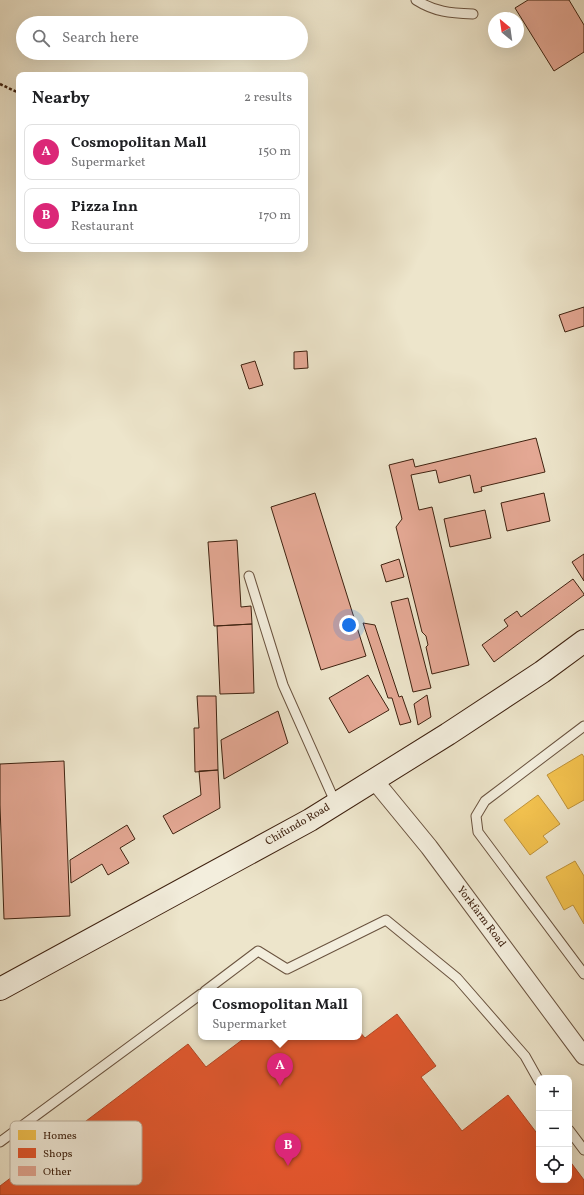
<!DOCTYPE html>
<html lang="en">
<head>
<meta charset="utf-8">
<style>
	body { margin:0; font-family:Vollkorn,serif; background:#f6f6f6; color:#202124 }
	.controls { position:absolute; right:12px; bottom:12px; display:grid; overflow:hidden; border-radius:8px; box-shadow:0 4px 16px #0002 }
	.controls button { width:36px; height:36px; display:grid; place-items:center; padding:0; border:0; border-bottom:1px solid #e0e0e0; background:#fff; color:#202124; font:20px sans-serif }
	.compass { position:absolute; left:488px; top:12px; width:36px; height:36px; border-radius:50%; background:#fff; box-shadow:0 4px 16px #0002; rotate:331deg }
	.you { position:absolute; left:349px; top:625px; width:14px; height:14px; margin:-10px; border:3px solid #fff; border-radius:50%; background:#1a73e8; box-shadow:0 0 0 6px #1a73e833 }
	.badge { display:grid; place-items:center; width:26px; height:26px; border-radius:50%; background:#db2777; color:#fff; font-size:13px; font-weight:700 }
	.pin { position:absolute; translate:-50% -33px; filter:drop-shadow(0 1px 2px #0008) }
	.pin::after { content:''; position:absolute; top:21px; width:14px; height:12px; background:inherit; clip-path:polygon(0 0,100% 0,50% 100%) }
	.popup { position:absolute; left:198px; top:988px; width:164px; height:52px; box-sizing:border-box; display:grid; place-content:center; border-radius:8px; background:#fff; filter:drop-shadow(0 1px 3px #0005); font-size:13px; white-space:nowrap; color:#757577 }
	.popup b { font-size:15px; color:#202124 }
	.popup::after { content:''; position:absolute; left:50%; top:100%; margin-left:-8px; border:8px solid transparent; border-top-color:#fff }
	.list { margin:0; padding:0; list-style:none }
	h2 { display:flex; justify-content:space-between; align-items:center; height:52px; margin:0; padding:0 16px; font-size:17px }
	h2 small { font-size:13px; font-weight:400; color:#757577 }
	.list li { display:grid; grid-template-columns:26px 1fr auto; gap:12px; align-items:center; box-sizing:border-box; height:56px; margin:0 8px 8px; padding:0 8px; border:1px solid #e0e0e0; border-radius:8px }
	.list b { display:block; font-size:15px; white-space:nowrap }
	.list p { margin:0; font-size:13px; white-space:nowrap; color:#757577 }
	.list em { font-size:13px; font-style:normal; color:#757577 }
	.icon { flex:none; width:22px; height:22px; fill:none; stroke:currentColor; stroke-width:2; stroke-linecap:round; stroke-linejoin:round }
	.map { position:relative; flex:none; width:584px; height:1195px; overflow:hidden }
	.search { position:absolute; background:#fff; box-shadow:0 4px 16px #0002; left:16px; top:16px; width:292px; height:44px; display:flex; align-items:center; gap:10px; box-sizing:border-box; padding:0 14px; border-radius:22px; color:#757577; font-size:15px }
	.panel { position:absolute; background:#fff; box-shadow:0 4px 16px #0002; left:16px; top:72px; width:292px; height:180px; border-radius:8px }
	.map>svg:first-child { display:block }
	.homes { fill:#f2c14e; stroke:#bc913b }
	.shops { fill:#e4572e; stroke:#b24725 }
	.building { fill:#e4a894; stroke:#3f2210 }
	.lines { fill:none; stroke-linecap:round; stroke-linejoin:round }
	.lane-casing { stroke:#6a533f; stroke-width:11 }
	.street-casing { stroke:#6a533f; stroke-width:19 }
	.secondary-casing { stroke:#3f2210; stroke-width:24 }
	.path { stroke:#3f2210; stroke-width:2.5; stroke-dasharray:3 2; stroke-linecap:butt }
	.lane { stroke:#f3eedd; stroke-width:9 }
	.street { stroke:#f3eedd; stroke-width:17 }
	.secondary { stroke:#f3eedd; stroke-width:22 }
	.labels { text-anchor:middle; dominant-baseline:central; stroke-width:4; stroke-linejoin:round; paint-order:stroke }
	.street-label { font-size:11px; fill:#3f2210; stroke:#f3eedd }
	.key { fill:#f3eedd; stroke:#bdb1a0; stroke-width:1 }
	.key-label { font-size:11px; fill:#3f2210 }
</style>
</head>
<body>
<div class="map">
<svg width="584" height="1195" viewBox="0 0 584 1195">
	<rect width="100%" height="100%" fill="#ede5cb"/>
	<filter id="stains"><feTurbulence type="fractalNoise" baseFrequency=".005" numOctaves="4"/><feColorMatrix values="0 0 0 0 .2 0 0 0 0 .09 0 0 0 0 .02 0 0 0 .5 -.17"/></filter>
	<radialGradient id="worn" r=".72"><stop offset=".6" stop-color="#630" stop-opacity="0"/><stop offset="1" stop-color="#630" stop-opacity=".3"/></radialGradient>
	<!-- homes -->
	<path class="homes" d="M582,754L584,757V800L568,809L547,775Z
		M538,795L560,824L543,836L548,842L530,855L504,820Z
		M575,861L584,876V924L573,905L564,910L546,877Z"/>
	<!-- shops -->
	<path class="shops" d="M397,1014L436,1066L421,1077L462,1131L508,1095L539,1136V1180H569V1160L584,1180V1195H0V1186L188,1044L206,1067L246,1037H359V1031L365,1038Z"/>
	<!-- building -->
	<path class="building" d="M528,0H569L584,25V52L554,71L515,8Z
		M584,307V326L565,332L559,315Z
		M307,351L308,368L294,369V352Z
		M255,361L263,385L249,389L241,365Z
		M536,438L545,472L481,487L482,491L474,493L470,475L439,483L436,470L411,475L419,510L432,507L469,665L432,674L426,647L428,645L426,636L422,632L396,527L402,519L389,465L413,459L415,467Z
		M315,493L366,656L321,670L271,507Z
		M544,493L550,521L507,531L501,503Z
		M485,510L491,538L450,547L444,519Z
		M237,540L241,607L251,606L252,624L214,626L208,542Z
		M584,554V581L572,562Z
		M399,559L404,577L386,582L381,565Z
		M573,579L584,594V595L494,662L482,645L508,626L504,620L517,611L521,617Z
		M408,598L431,688L413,692L391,602Z
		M363,623L375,625L399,697L402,696L411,722L400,725L392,698H388Z
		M252,624L254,693L220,694L217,626Z
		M368,675L389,710L349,733L329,698Z
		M427,695L431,717L418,725L414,704Z
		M197,696H216L218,770L195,772L194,728H199Z
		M278,711L288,743L224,779L221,740Z
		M64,761L70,916L4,919L0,805V764Z
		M218,770L220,808L173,834L163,816L201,795L199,771Z
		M127,825L135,839L120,848L129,863L108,875L102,864L71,883L70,860Z"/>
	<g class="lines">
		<defs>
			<path id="lane" d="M416,0C435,12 450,13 473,14
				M249,576L283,685L336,804
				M584,726L485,801L476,816L478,832L584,974
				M205,991L258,951L287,969L386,920L457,978L525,1056L539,1081
				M569,1130L584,1150
				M0,1142L201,994"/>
			<path id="street" d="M374,780L429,847L584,1056"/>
			<path id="secondary" d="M0,989L310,820L448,734L542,672L584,641"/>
		</defs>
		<!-- lane casing -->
		<use href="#lane" class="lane-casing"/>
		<!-- street casing -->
		<use href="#street" class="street-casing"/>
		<!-- secondary casing -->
		<use href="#secondary" class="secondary-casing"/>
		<!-- path -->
		<path class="path" d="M0,84L19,93"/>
		<!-- lane -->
		<use href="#lane" class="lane"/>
		<!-- street -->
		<use href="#street" class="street"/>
		<!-- secondary -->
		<use href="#secondary" class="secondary"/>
	</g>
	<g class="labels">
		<!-- street labels -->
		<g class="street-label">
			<text transform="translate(298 825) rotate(-30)">Chifundo Road</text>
			<text transform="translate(481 917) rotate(53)">Yorkfarm Road</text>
		</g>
	</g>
	<!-- legend -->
	<rect x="10" y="1121" width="132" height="64" rx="6" class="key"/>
	<rect x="18" y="1130" width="18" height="10" fill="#f2c14e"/>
	<rect x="18" y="1148" width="18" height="10" fill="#e4572e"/>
	<rect x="18" y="1166" width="18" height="10" fill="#e4a894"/>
	<g class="key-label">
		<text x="43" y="1139">Homes</text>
		<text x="43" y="1157">Shops</text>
		<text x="43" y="1175">Other</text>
	</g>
	<rect width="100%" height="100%" filter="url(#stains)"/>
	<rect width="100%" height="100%" fill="url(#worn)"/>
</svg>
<div class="controls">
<button>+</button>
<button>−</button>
<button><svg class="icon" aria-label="locate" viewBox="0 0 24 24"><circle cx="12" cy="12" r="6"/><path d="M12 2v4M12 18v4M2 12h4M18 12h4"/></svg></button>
</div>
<svg class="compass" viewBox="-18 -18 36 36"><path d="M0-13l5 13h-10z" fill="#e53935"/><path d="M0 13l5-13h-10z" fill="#757577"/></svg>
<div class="you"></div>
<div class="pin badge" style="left:280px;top:1086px">A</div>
<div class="popup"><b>Cosmopolitan Mall</b>Supermarket</div>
<div class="pin badge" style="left:288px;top:1166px">B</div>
<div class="search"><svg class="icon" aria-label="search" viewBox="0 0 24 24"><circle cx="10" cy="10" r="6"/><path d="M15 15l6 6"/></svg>Search here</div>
<section class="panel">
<h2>Nearby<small>2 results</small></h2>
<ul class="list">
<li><span class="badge">A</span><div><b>Cosmopolitan Mall</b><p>Supermarket</p></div><em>150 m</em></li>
<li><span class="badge">B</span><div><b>Pizza Inn</b><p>Restaurant</p></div><em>170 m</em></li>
</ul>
</section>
</div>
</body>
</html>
